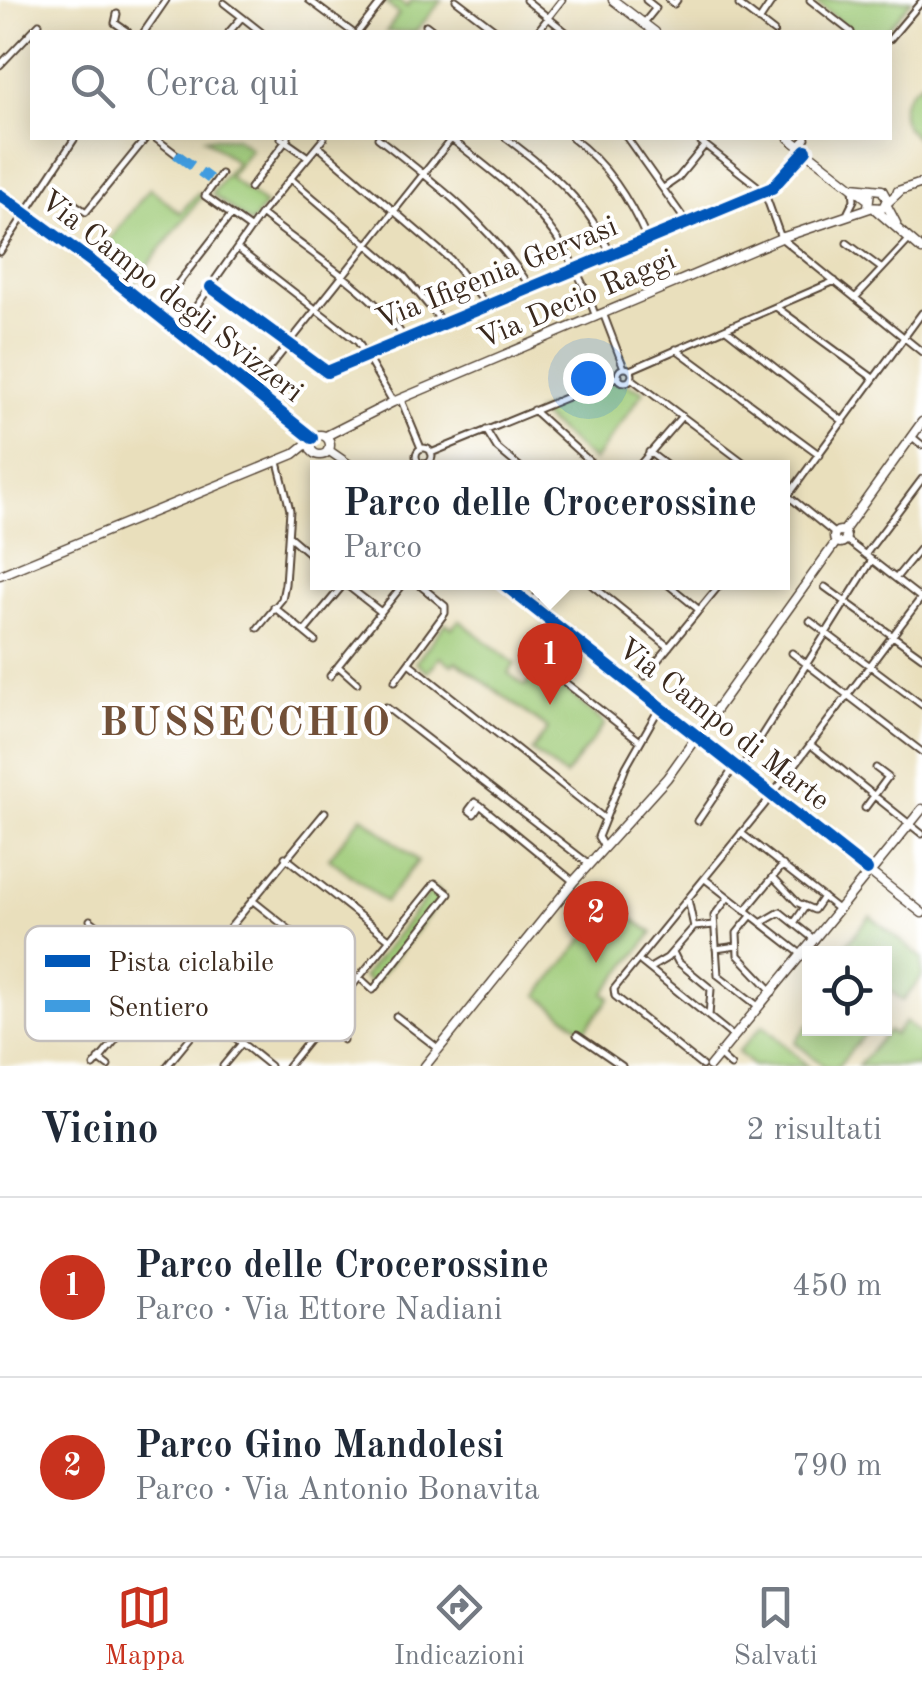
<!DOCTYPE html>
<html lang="it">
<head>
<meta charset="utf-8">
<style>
	body { margin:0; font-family:"Old Standard TT",serif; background:#f6f6f7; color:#1f2937 }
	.controls { position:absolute; right:30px; bottom:30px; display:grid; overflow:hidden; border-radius:0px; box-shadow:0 5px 25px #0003 }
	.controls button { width:90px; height:90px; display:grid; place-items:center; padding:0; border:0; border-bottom:2px solid #e0e1e3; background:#fff; color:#1f2937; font:50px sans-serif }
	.you { position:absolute; left:588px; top:378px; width:35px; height:35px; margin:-25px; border:8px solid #fff; border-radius:50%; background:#1a73e8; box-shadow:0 0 0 15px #1a73e833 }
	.badge { display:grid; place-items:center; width:65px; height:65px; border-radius:50%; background:#c8321e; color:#fff; font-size:32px; font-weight:700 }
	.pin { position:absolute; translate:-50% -82px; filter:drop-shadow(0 2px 5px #0008) }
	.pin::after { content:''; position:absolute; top:52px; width:35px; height:30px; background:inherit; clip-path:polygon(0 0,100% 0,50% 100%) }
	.popup { position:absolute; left:310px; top:460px; width:480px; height:130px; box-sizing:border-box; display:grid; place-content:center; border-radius:0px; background:#fff; filter:drop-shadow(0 2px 8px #0005); font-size:32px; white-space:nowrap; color:#747a83 }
	.popup b { font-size:38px; color:#1f2937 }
	.popup::after { content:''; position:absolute; left:50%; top:100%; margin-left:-20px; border:20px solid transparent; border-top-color:#fff }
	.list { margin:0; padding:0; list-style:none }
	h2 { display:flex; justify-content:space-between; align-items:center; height:130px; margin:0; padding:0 40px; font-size:42px }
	h2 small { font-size:32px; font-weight:400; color:#747a83 }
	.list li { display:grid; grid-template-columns:65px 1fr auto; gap:30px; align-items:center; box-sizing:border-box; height:180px; padding:0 40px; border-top:2px solid #e0e1e3 }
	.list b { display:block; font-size:38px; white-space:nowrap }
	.list p { margin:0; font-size:32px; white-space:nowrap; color:#747a83 }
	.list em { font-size:32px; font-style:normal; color:#747a83 }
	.icon { flex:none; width:55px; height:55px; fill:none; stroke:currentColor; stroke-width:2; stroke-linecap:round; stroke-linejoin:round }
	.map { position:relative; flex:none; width:922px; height:1066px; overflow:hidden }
	.search { position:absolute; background:#fff; box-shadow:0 5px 25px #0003; left:30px; right:30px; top:30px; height:110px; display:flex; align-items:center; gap:25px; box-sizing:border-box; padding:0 35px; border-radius:0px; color:#747a83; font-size:38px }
	.sheet { height:490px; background:#fff }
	nav { display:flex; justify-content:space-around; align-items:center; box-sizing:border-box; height:140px; border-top:2px solid #e0e1e3; background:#fff; font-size:28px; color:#747a83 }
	nav a { display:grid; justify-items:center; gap:5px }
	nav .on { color:#c8321e }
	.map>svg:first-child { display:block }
	.green { fill:#9fcb78; stroke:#6d7a4b; stroke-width:2.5 }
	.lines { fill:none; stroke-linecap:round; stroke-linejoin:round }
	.street-casing { stroke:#554536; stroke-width:9 }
	.secondary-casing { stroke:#554536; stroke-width:11 }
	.street { stroke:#fff; stroke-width:5 }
	.secondary { stroke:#fff; stroke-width:8 }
	.quiet { stroke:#3f9ce0; stroke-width:10; stroke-dasharray:20 10; stroke-linecap:butt }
	.cycleway-casing { stroke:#fff; stroke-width:19 }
	.cycleway { stroke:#0057b8; stroke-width:12 }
	.labels { text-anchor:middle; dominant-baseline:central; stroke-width:8; stroke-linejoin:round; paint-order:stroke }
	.street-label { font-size:30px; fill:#3b2a1e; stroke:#fff }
	.district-label { font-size:40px; font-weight:bold; letter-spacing:2.5px; fill:#725038; stroke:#fff }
	.key { fill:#fff; stroke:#c4bfbc; stroke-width:2.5 }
	.key-label { font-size:28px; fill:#3b2a1e }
</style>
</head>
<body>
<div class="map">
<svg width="922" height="1066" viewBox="0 0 922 1066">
	<rect width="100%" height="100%" fill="#fff"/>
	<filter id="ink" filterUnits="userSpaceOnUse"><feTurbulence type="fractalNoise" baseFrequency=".01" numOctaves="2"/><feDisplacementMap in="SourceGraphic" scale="20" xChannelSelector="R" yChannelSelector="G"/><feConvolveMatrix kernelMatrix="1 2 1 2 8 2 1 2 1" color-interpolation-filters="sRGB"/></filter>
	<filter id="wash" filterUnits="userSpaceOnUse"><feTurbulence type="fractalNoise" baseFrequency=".0048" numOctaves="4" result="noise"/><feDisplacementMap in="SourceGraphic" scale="40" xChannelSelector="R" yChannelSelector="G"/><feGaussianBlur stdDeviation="2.25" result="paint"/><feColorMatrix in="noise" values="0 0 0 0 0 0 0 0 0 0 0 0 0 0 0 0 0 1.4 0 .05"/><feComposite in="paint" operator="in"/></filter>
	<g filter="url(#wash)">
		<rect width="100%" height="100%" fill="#e9dfbc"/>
		<!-- green -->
		<path class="green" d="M397,0L407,7L412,0H442L415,32H386L399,14L384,2Z
			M813,0H912L885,32H854Z
			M922,82V142C895,124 895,99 922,82Z
			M205,138H236L251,149L229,177L265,205L251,224L212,194L236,162Z
			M150,188L180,213L198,193L202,196L134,283L95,259Z
			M617,380L644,391L594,461L536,412Z
			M459,620L515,664L508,673L525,686L540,667L605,724L565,776L532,751L548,729L456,661L452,665L440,657L428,672L416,662L446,623L452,628Z
			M362,816L418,861L385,902L329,858Z
			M434,888L444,896L373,985L363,977Z
			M612,905L653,933L604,993L610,998L584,1031L538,995Z
			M870,916L922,958V977L903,1001L885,987L884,954L841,951Z
			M905,1022L922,1036L920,1066H858L888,1031L894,1035Z
			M809,1024L810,1028L869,1029L838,1066H824L795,1042Z
			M763,1025L808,1066H753L738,1052Z"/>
	</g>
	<g filter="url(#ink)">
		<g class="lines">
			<defs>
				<path id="street" d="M309,0L352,32
					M456,0L498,32
					M526,0L566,32
					M669,0L674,4L677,0
					M810,0L851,32
					M224,3L242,17
					M739,5L774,32
					M117,14L115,23L128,32
					M759,21L773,0
					M643,24L656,8L646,0
					M426,25L435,32
					M144,32L166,0
					M229,32L242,17L261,32
					M358,32L383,0
					M537,32L562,0
					M890,39L922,1
					M0,65L39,24
					M155,138L176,154
					M281,138L308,157
					M378,138C436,183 490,225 531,288
					M450,138C525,196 563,225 596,317
					M506,138C550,171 589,203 611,255
					M572,138C607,164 629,199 647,239
					M627,138L687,223
					M696,138L764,191L781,238L922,352
					M799,145L806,138
					M318,146L451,260L488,307
					M221,174L205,196L251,229
					M291,179L403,275L443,323
					M665,187L678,178L705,145
					M250,188L288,138
					M70,201L86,212L146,138
					M848,212L854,200L853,189
					M261,214C301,247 382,297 405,340
					M847,243L882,269
					M238,249L358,342L393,402
					M0,252L75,138
					M211,287L327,372L772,188L806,150
					M855,298L910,239
					M776,307L873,378
					M155,313L231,215
					M603,313L624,368
					M726,329L844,422
					M179,331L261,214L324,138
					M676,349L820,455
					M618 375a7 7 0 1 1 14 0a7 7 0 1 1-14 0Z
					M630,370L835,281
					M631,378L751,468
					M252,390L452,138
					M401,400L421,448
					M533,410L597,468
					M486,430L497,448L521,468
					M911,436L922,445
					M416 456a8 8 0 1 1 16 0a8 8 0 1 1-16 0Z
					M649,452L670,468
					M431,453L619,376
					M637,468L682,416
					M782,491L835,534
					M782,504L922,313
					M290,537L318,561
					M846,540L922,599
					M865,555L922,479
					M896,578L922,546
					M588,582L669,647
					M665,582L698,609
					M344,583L381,612
					M825,587L922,657
					M531,604L547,582
					M274,607L304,632L344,584
					M810,621L922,705
					M258,628L282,599L285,584L290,510L278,462
					M304,632L315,641
					M792,653L922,752
					M530,655L640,741
					M410,664L605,819
					M338,666L357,683
					M330,676L405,582
					M645,676L722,582
					M395,681L445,613V606L416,582
					M386,707L589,864
					M811,745L922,834
					M740,770L872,560
					M480,805L475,802L469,810L474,814L480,805L573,881
					M865,808L888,777L876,768
					M325,812L220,940L343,1040
					M698,821L735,766
					M741,833L839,910
					M604,847L598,837L626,767L656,714
					M285,857L389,939
					M774,878L798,903L814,910L823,897
					M705,879L801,954
					M727,899L714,916L718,975L758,1006
					M252,900L355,982
					M745,911L783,865
					M751,916L737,933L738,955L773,992
					M90,920L270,1066
					M761,923L780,912L815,940
					M794,923L805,907
					M694,927L714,925
					M716,949L737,946
					M673,952L678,962L711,989
					M641,962L734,1037
					M650,968L667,958L694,927L688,899
					M87,989L128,1022
					M396,1016L439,1049
					M709,1016L711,989
					M577,1035L622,1066
					M719,1055L731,1066
					M99,1059L108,1066
					M94,1066L164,981
					M167,1066L208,1016
					M223,1066L242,1043
					M288,1066L435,883L449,894L373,990L359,977
					M702,1066L615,996L614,989L770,798L921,598"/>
				<path id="secondary" d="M613,0L655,32
					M789,138L866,198
					M852,187L882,190L887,199L883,208L868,207L870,191
					M898,191L922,183
					M0,195L92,262L312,438
					M876,210L922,250
					M896,223L886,204L900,191
					M310 445a10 10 0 1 1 20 0a10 10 0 1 1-20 0Z
					M326,436L393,402L781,238L870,208
					M328,450L354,468
					M834 537a6 6 0 1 1 12 0a6 6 0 1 1-12 0Z
					M843,532L922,422
					M0,575L294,454L310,441
					M501,582L867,870
					M874,868L922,809
					M875,876L922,913
					M425,1066L574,881L667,778L836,542
					M710,1066L866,876"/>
			</defs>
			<!-- street casing -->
			<use href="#street" class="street-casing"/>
			<!-- secondary casing -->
			<use href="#secondary" class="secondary-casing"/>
			<!-- street -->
			<use href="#street" class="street"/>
			<!-- secondary -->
			<use href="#secondary" class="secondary"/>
			<!-- quiet -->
			<path class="quiet" d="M176,154L210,179"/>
			<defs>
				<path id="cycleway" d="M0,195L92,262L312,438
					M211,287L327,372L772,188L806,150
					M501,582L867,870"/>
			</defs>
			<!-- cycleway casing -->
			<use href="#cycleway" class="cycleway-casing"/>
			<!-- cycleway -->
			<use href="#cycleway" class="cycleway"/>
		</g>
	</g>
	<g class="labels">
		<!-- street labels -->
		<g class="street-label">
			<text transform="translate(497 274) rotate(-22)">Via Ifigenia Gervasi</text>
			<text transform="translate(171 297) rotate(38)">Via Campo degli Svizzeri</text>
			<text transform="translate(577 300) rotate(-23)">Via Decio Raggi</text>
			<text transform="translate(723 725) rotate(38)">Via Campo di Marte</text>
		</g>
		<!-- district labels -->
		<g class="district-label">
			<text x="246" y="725">BUSSECCHIO</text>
		</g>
	</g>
	<!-- legend -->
	<rect x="25" y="926" width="330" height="115" rx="15" class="key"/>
	<rect x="45" y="955" width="45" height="12" fill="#0057b8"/>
	<rect x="45" y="1000" width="45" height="12" fill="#3f9ce0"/>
	<g class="key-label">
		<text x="108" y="971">Pista ciclabile</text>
		<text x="108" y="1016">Sentiero</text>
	</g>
</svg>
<div class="controls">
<button><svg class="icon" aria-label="locate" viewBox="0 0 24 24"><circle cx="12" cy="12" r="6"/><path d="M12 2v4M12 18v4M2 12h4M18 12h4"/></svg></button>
</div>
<div class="you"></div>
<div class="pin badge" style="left:550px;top:705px">1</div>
<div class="popup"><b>Parco delle Crocerossine</b>Parco</div>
<div class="pin badge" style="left:596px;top:963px">2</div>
<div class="search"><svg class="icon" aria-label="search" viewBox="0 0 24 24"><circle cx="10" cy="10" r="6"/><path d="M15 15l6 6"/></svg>Cerca qui</div>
</div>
<section class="sheet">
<h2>Vicino<small>2 risultati</small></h2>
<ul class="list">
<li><span class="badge">1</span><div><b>Parco delle Crocerossine</b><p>Parco · Via Ettore Nadiani</p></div><em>450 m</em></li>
<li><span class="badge">2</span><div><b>Parco Gino Mandolesi</b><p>Parco · Via Antonio Bonavita</p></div><em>790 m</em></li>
</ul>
</section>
<nav>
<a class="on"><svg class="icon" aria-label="map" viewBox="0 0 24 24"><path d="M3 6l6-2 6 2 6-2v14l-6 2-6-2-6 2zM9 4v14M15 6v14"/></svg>Mappa</a>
<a><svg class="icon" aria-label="directions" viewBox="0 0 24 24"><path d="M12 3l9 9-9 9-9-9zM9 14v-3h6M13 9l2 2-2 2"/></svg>Indicazioni</a>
<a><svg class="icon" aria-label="saved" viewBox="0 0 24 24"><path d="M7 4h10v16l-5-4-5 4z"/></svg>Salvati</a>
</nav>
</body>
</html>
